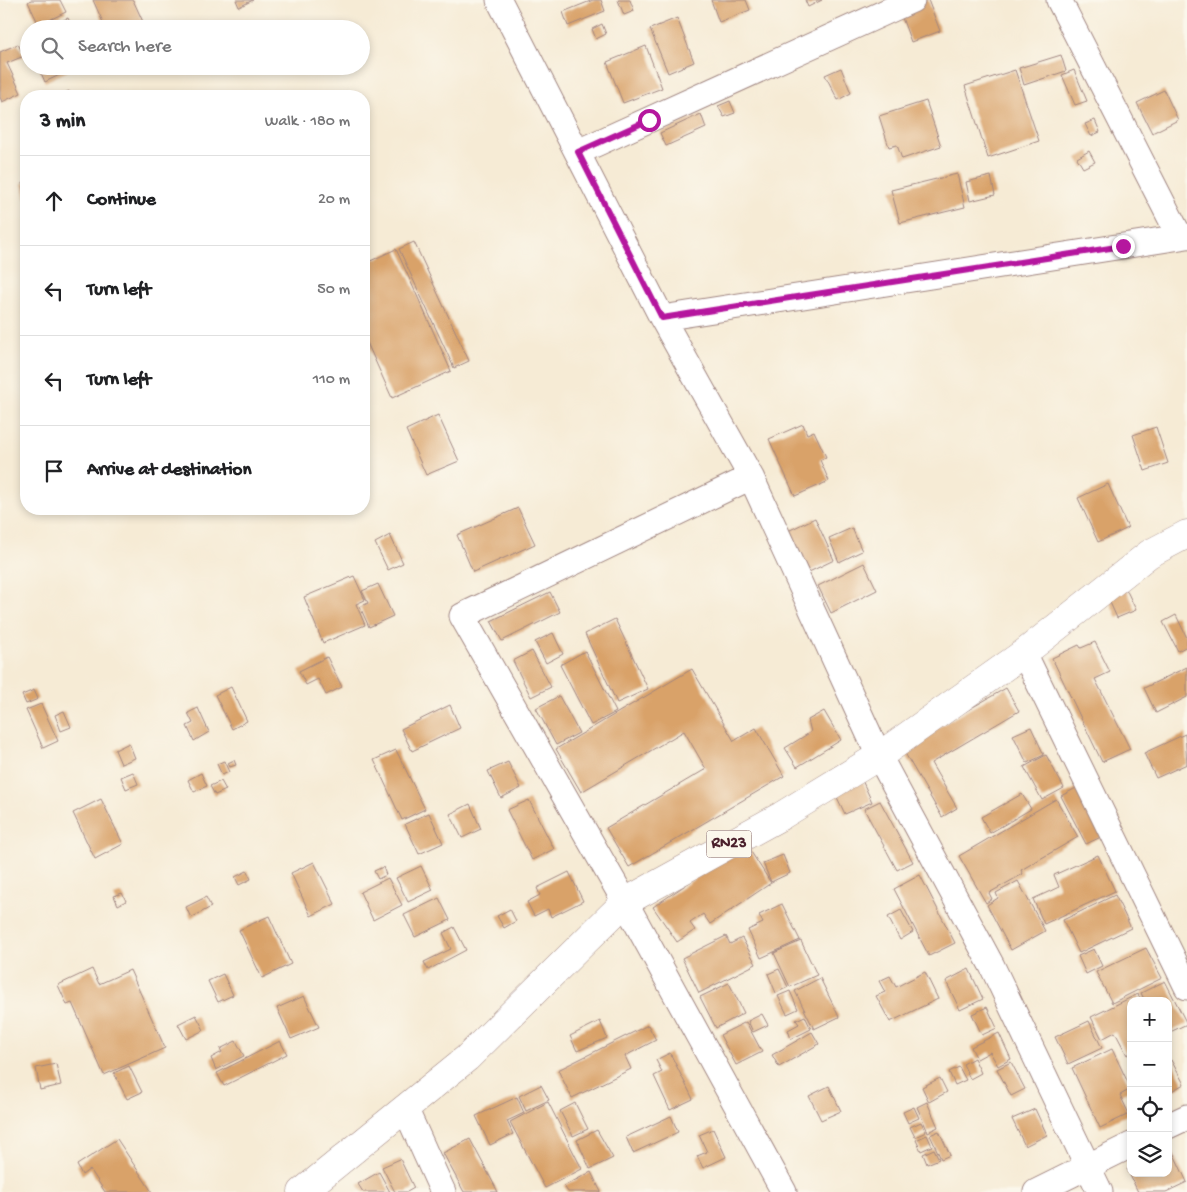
<!DOCTYPE html>
<html lang="en">
<head>
<meta charset="utf-8">
<style>
	body { margin:0; font-family:"Gochi Hand",sans-serif; background:#f6f6f6; color:#202124 }
	.controls { position:absolute; right:15px; bottom:15px; display:grid; overflow:hidden; border-radius:10px; box-shadow:0 2px 8px #0003 }
	.controls button { width:45px; height:45px; display:grid; place-items:center; padding:0; border:0; border-bottom:1px solid #e0e0e0; background:#fff; color:#202124; font:25px sans-serif }
	.stop { position:absolute; width:15px; height:15px; margin:-11px; border:4px solid #b5179e; border-radius:50%; background:#fff }
	.stop.end { background:#b5179e; border-color:#fff; box-shadow:0 1px 5px #0008 }
	.list { margin:0; padding:0; list-style:none }
	h2 { display:flex; justify-content:space-between; align-items:center; height:65px; margin:0; padding:0 20px; font-size:21px }
	h2 small { font-size:16px; font-weight:400; color:#757577 }
	.list li { display:grid; grid-template-columns:32px 1fr auto; gap:15px; align-items:center; box-sizing:border-box; height:90px; padding:0 20px; border-top:1px solid #e0e0e0 }
	.list b { display:block; font-size:19px; white-space:nowrap }
	.list em { font-size:16px; font-style:normal; color:#757577 }
	.icon { flex:none; width:28px; height:28px; fill:none; stroke:currentColor; stroke-width:2; stroke-linecap:round; stroke-linejoin:round }
	.map { position:relative; flex:none; width:1187px; height:1192px; overflow:hidden }
	.search { position:absolute; background:#fff; box-shadow:0 2px 8px #0003; left:20px; top:20px; width:350px; height:55px; display:flex; align-items:center; gap:12px; box-sizing:border-box; padding:0 18px; border-radius:28px; color:#757577; font-size:19px }
	.panel { position:absolute; background:#fff; box-shadow:0 2px 8px #0003; left:20px; top:90px; width:350px; height:425px; border-radius:20px }
	.map>svg:first-child { display:block }
	.building { fill:#d9a269 }
	.lines { fill:none; stroke-linecap:round; stroke-linejoin:round }
	.street-casing { stroke:#a08580; stroke-width:27 }
	.primary-casing { stroke:#a08580; stroke-width:29 }
	.street { stroke:#fff; stroke-width:25 }
	.primary { stroke:#fff; stroke-width:28 }
	.route { stroke:#b5179e; stroke-width:6 }
	.labels { text-anchor:middle; dominant-baseline:central; stroke-width:4.5; stroke-linejoin:round; paint-order:stroke }
	.shield { fill:#fbf7ec; stroke:#7f6065; stroke-width:1 }
	.shield-label { font-size:16px; font-weight:bold; fill:#4a1f2b }
</style>
</head>
<body>
<div class="map">
<svg width="1187" height="1192" viewBox="0 0 1187 1192">
	<rect width="100%" height="100%" fill="#fbf7ec"/>
	<filter id="ink" filterUnits="userSpaceOnUse"><feTurbulence type="fractalNoise" baseFrequency=".02" numOctaves="2"/><feDisplacementMap in="SourceGraphic" scale="10" xChannelSelector="R" yChannelSelector="G"/><feConvolveMatrix kernelMatrix="1 2 1 2 8 2 1 2 1" color-interpolation-filters="sRGB"/></filter>
	<filter id="wash" filterUnits="userSpaceOnUse"><feTurbulence type="fractalNoise" baseFrequency=".0096" numOctaves="4" result="noise"/><feDisplacementMap in="SourceGraphic" scale="20" xChannelSelector="R" yChannelSelector="G"/><feGaussianBlur stdDeviation="1.12" result="paint"/><feColorMatrix in="noise" values="0 0 0 0 0 0 0 0 0 0 0 0 0 0 0 0 0 1.4 0 .05"/><feComposite in="paint" operator="in"/></filter>
	<g filter="url(#wash)">
		<rect width="100%" height="100%" fill="#f6ebd5"/>
		<g id="blocks">
			<!-- building -->
			<path class="building" d="M31,0H60L66,12L39,25L28,2Z
				M93,0H133L144,24L134,29H106Z
				M236,0H253L239,7Z
				M593,0H601L605,11L568,26L563,12Z
				M618,0H630L634,11L624,15Z
				M711,0H746L750,10L719,22Z
				M805,0H822L808,7Z
				M915,0H928L940,31L911,42L898,7Z
				M68,18L73,29H45Z
				M677,18L694,62L668,73L650,29Z
				M602,24L606,34L596,39L592,29Z
				M18,44L24,56L7,63L21,93L2,102L0,97V52Z
				M646,46L662,88L623,103L607,62Z
				M1061,55L1066,71L1024,85L1019,68Z
				M38,66H78L45,82Z
				M841,68L851,93L838,100L825,75Z
				M1015,70L1039,141L988,158L965,86Z
				M1074,70L1087,101L1075,105L1062,75Z
				M1164,90L1178,120L1152,133L1137,103Z
				M69,91L72,96H57Z
				M730,101L735,113L724,117L718,106Z
				M926,101L941,146L902,159L897,145L889,147L879,116Z
				M701,114L706,128L666,146L660,133Z
				M1095,120L1100,132L1091,136L1085,124Z
				M1089,151L1095,162L1083,168L1077,158Z
				M957,174L965,207L900,223L891,190Z
				M991,176L995,195L970,201L966,182Z
				M22,183H26V199H25Z
				M414,242L469,361L454,368L399,249Z
				M396,249L451,371L392,398L364,336V264Z
				M438,415L459,461L426,475L406,430Z
				M803,424L807,434L814,431L826,457L820,460L829,481L795,496L769,439Z
				M1156,427L1168,463L1145,471L1133,435Z
				M1108,484L1128,528L1098,542L1078,498Z
				M518,508L535,544L473,572L457,535Z
				M815,518L834,560L809,572L788,531Z
				M852,528L862,551L839,562L829,538Z
				M390,535L403,563L388,570L375,543Z
				M864,563L877,590L831,613L818,586Z
				M354,576L365,600L356,604L365,625L323,643L304,597Z
				M378,584L393,616L369,627L360,607L368,603L362,591Z
				M1126,589L1136,610L1117,618L1108,598Z
				M550,592L560,612L502,641L491,621Z
				M1176,615L1187,638V646L1178,651L1163,622Z
				M615,619L648,689L617,703L585,634Z
				M553,633L563,654L546,663L535,642Z
				M1095,642L1110,672L1095,679L1130,749L1102,762L1052,658L1079,645L1081,648Z
				M532,651L551,687L531,697L513,661Z
				M585,651L616,712L591,725L560,665Z
				M327,657L342,687L326,695L318,679L306,685L299,671Z
				M1187,667V697L1156,713L1144,688Z
				M692,669L734,741L756,728L784,776L629,867L606,828L706,769L684,731L581,792L556,749Z
				M231,687L247,721L232,729L215,695Z
				M1006,688L1019,711L931,763L957,808L942,817L902,748Z
				M34,690L38,699L26,704L22,695Z
				M559,696L579,733L556,745L536,708Z
				M41,704L58,741L43,748L26,710Z
				M450,705L460,728L412,751L401,729Z
				M198,708L209,732L194,741L187,726L193,723L188,713Z
				M64,711L71,727L61,731L55,715Z
				M824,711L841,740L797,767L785,748L811,732L808,720Z
				M1031,727L1044,755L1027,763L1013,735Z
				M1185,734L1187,764L1156,778L1144,753Z
				M129,743L135,758L121,764L115,750Z
				M396,750L425,809L402,820L374,760Z
				M1046,755L1064,788L1042,800L1024,767Z
				M234,760L236,765L230,767L228,763Z
				M224,761L229,772L222,775L217,764Z
				M508,762L521,788L501,798L488,771Z
				M133,772L138,784L126,789L121,777Z
				M201,773L207,786L194,792L188,780Z
				M861,778L872,802L845,814L834,791Z
				M221,781L226,790L215,795L210,786Z
				M1078,787L1103,836L1086,844L1061,796Z
				M1022,794L1031,809L990,833L981,817Z
				M101,799L123,844L95,859L73,813Z
				M1056,799L1078,837L1021,870L1023,874L989,893L992,899L986,903L959,856Z
				M529,800L554,849L532,860L507,810Z
				M880,801L913,862L897,870L864,809Z
				M470,804L481,829L462,838L450,814Z
				M429,813L443,843L419,854L405,824Z
				M746,844L771,883L710,924L703,914L690,923L695,930L677,942L653,907Z
				M783,855L790,873L771,882L763,863Z
				M1098,855L1115,891L1044,924L1033,899L1059,887L1054,875Z
				M314,862L335,904L311,916L291,873Z
				M421,866L433,890L408,902L396,878Z
				M383,867L386,875L378,879L374,871Z
				M247,871L251,879L239,885L235,877Z
				M569,872L583,901L551,917L548,909L534,916L527,902L540,895L537,888Z
				M920,875L955,943L929,956L894,889Z
				M388,878L402,905L373,920L360,892Z
				M1018,881L1045,931L1011,950L987,905L998,898L996,893Z
				M122,893L126,901L118,905L114,896Z
				M1115,895L1131,928L1079,953L1063,920Z
				M206,897L211,907L191,918L186,907Z
				M439,898L450,920L415,937L404,915Z
				M782,904L800,940L761,958L748,930L763,923L759,915Z
				M510,909L516,921L504,928L497,916Z
				M901,910L913,932L900,940L888,917Z
				M269,916L291,964L262,978L239,930Z
				M454,927L466,950L428,970L424,962L451,949L443,933Z
				M726,936L730,944L742,938L756,964L699,993L682,958Z
				M801,941L817,975L790,987L774,953Z
				M1146,948L1162,978L1112,1003L1096,972Z
				M1094,949L1102,966L1086,974L1078,956Z
				M92,969L99,984L130,970L165,1048L104,1075L72,1003L67,1005L58,985Z
				M779,969L788,987L776,993L768,974Z
				M969,969L983,999L960,1010L946,981Z
				M925,972L938,999L890,1022L876,996L885,992L879,981L890,976L896,987Z
				M223,974L233,995L218,1002L208,981Z
				M820,978L839,1017L814,1029L795,991Z
				M1165,981L1187,1024L1168,1033V1001H1145L1141,993Z
				M729,983L744,1013L716,1028L700,997Z
				M790,991L798,1009L787,1014L778,996Z
				M1138,994L1141,1001H1131V1053L1127,1055L1115,1032L1102,1039L1091,1017Z
				M304,996L319,1027L291,1039L277,1008Z
				M987,1007L997,1028L982,1035L972,1014Z
				M762,1014L768,1025L753,1032L748,1021Z
				M196,1015L204,1030L186,1039L178,1024Z
				M805,1016L811,1029L791,1039L788,1030L799,1024L796,1020Z
				M600,1021L607,1038L577,1051L570,1036Z
				M1089,1021L1102,1048L1068,1064L1055,1037Z
				M746,1022L762,1052L736,1065L720,1035Z
				M648,1025L656,1040L625,1056L631,1069L572,1098L558,1070Z
				M812,1032L819,1044L779,1067L772,1055Z
				M999,1033L1011,1059L998,1066L990,1052L977,1059L971,1047Z
				M236,1041L244,1056L216,1070L211,1058L222,1052L220,1049Z
				M280,1041L287,1054L224,1086L217,1073Z
				M1112,1049L1131,1089L1120,1095L1129,1114L1100,1128L1072,1068Z
				M670,1053L693,1099L670,1110L654,1076L662,1072L656,1060Z
				M974,1058L981,1073L970,1079L963,1064Z
				M1171,1060L1184,1084L1168,1093V1061Z
				M1011,1062L1025,1089L1011,1096L997,1069Z
				M56,1064L61,1085L40,1090L36,1068Z
				M129,1066L142,1092L127,1099L114,1073Z
				M959,1067L966,1080L955,1085L949,1072Z
				M940,1078L947,1092L929,1102L922,1087Z
				M541,1085L549,1100L526,1111L519,1096Z
				M829,1086L841,1111L821,1120L809,1096Z
				M517,1097L524,1113L507,1121L513,1134L490,1145L476,1116Z
				M548,1102L582,1169L545,1188L510,1122Z
				M927,1102L938,1127L928,1132L917,1107Z
				M575,1103L588,1129L573,1136L560,1111Z
				M914,1107L919,1118L908,1123L903,1112Z
				M1035,1109L1047,1135L1025,1146L1012,1119Z
				M671,1116L678,1132L633,1153L626,1137Z
				M921,1122L926,1132L915,1137L910,1127Z
				M713,1129L726,1157L703,1168L697,1156L707,1152L699,1135Z
				M597,1130L613,1158L590,1169L577,1140Z
				M939,1131L950,1155L941,1159L930,1135Z
				M927,1135L932,1146L921,1151L916,1140Z
				M117,1139L152,1192H105L90,1169L82,1175L77,1165Z
				M470,1139L498,1192H464L443,1153Z
				M1171,1148L1187,1182L1166,1192H1138L1127,1169L1131,1168V1173H1168V1150Z
				M934,1149L939,1159L927,1164L923,1154Z
				M400,1159L414,1188L407,1192H395L382,1167Z
				M379,1172L390,1192H363L358,1184Z
				M591,1172L601,1192H568L564,1186Z"/>
		</g>
	</g>
	<g filter="url(#ink)">
		<use href="#blocks" fill-opacity="0" stroke="#a08580" stroke-width="1"/>
		<g class="lines">
			<defs>
				<path id="street" d="M499,0L662,318L751,477L879,756L992,966L1100,1192
					M1059,0L1180,237
					M578,152L912,0
					M662,318L1187,236
					M751,477L462,616L625,902L784,1192
					M1024,653L1187,987
					M405,1108L443,1192
					M1168,1126L1187,1117
					M1036,1192L1131,1145"/>
				<path id="primary" d="M302,1192L467,1058L625,902L781,816L879,756L1024,653L1149,554L1187,534"/>
			</defs>
			<!-- street casing -->
			<use href="#street" class="street-casing"/>
			<!-- primary casing -->
			<use href="#primary" class="primary-casing"/>
			<!-- street -->
			<use href="#street" class="street"/>
			<!-- primary -->
			<use href="#primary" class="primary"/>
		</g>
	</g>
	<g class="lines" filter="url(#ink)">
		<!-- route -->
		<path class="route" d="M649,120L578,152L662,318L1123,246"/>
	</g>
	<g class="labels">
		<!-- shield labels -->
		<rect class="shield" x="706.5" y="830.5" width="45" height="27" rx="4"/>
		<g class="shield-label">
			<text x="729" y="844">RN23</text>
		</g>
	</g>
</svg>
<div class="controls">
<button>+</button>
<button>−</button>
<button><svg class="icon" aria-label="locate" viewBox="0 0 24 24"><circle cx="12" cy="12" r="6"/><path d="M12 2v4M12 18v4M2 12h4M18 12h4"/></svg></button>
<button><svg class="icon" aria-label="layers" viewBox="0 0 24 24"><path d="M12 4l9 5-9 5-9-5zM3 14l9 5 9-5"/></svg></button>
</div>
<div class="stop" style="left:649px;top:120px"></div>
<div class="stop end" style="left:1123px;top:246px"></div>
<div class="search"><svg class="icon" aria-label="search" viewBox="0 0 24 24"><circle cx="10" cy="10" r="6"/><path d="M15 15l6 6"/></svg>Search here</div>
<section class="panel">
<h2>3 min<small>Walk · 180 m</small></h2>
<ul class="list">
<li><svg class="icon" aria-label="ahead" viewBox="0 0 24 24"><path d="M12 20V5M6 11l6-6 6 6"/></svg><div><b>Continue</b></div><em>20 m</em></li>
<li><svg class="icon" aria-label="left" viewBox="0 0 24 24"><path d="M17 20v-9H6M10 6l-5 5 5 5"/></svg><div><b>Turn left</b></div><em>50 m</em></li>
<li><svg class="icon" aria-label="left" viewBox="0 0 24 24"><path d="M17 20v-9H6M10 6l-5 5 5 5"/></svg><div><b>Turn left</b></div><em>110 m</em></li>
<li><svg class="icon" aria-label="arrive" viewBox="0 0 24 24"><path d="M6 21V4h12l-3 4 3 4H6"/></svg><div><b>Arrive at destination</b></div></li>
</ul>
</section>
</div>
</body>
</html>
